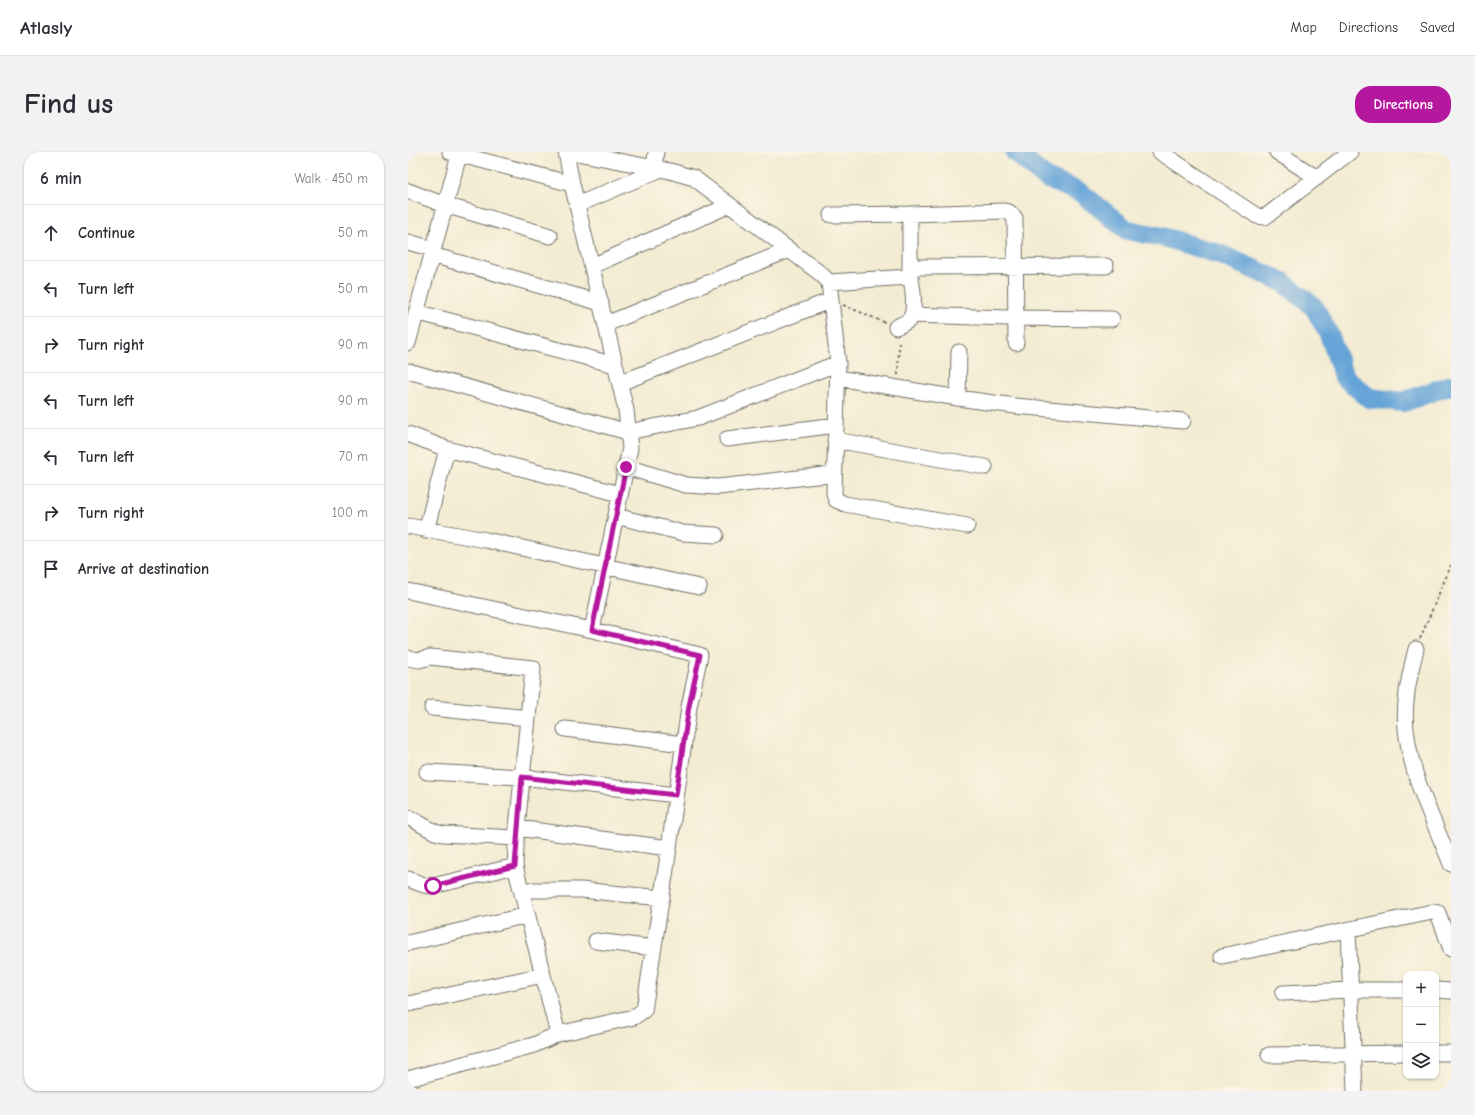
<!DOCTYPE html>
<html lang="en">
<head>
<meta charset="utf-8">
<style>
	body { margin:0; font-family:"Comic Neue",sans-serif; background:#f2f2f3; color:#2b2b33 }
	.controls { position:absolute; right:12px; bottom:12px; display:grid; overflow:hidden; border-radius:8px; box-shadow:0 1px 3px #0004 }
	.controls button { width:36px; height:36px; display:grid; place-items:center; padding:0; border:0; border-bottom:1px solid #e1e1e2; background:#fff; color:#2b2b33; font:20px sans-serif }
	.stop { position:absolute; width:12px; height:12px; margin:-9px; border:3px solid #b5179e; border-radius:50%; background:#fff }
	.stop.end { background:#b5179e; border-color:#fff; box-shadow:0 1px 4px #0008 }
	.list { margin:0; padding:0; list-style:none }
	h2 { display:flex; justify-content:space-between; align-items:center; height:52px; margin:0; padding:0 16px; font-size:17px }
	h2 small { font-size:13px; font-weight:400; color:#7c7c81 }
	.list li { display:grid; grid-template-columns:26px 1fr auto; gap:12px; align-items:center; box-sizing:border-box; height:56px; padding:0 16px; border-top:1px solid #e1e1e2 }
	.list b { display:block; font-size:15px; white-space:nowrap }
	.list em { font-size:13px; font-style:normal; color:#7c7c81 }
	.icon { flex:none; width:22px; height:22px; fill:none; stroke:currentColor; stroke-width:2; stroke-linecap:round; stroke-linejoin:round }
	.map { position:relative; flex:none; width:1043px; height:939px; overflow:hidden; border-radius:16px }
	header { display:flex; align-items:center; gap:24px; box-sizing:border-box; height:56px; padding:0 20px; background:#fff; border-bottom:1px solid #e1e1e2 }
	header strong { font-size:19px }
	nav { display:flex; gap:22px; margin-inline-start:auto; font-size:14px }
	.intro { display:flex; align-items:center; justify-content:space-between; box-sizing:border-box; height:96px; padding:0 24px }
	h1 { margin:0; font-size:28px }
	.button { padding:10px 18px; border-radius:16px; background:#b5179e; color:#fff; font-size:14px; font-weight:700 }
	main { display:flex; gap:24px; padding:0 24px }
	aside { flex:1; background:#fff; border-radius:16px; box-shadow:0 1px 3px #0004 }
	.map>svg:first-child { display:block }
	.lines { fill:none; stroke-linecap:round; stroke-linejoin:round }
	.river { stroke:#66a4d8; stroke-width:20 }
	.minor-casing { stroke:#716f66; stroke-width:17 }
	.path { stroke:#716f66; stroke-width:2; stroke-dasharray:3 3; stroke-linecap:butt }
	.minor { stroke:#fff; stroke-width:15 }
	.route { stroke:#b5179e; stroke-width:5 }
</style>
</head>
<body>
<header>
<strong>Atlasly</strong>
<nav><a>Map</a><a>Directions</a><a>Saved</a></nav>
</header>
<div class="intro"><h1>Find us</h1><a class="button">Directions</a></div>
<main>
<aside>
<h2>6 min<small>Walk · 450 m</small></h2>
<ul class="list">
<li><svg class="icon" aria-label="ahead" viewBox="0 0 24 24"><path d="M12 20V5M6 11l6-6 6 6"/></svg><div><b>Continue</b></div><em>50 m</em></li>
<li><svg class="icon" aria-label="left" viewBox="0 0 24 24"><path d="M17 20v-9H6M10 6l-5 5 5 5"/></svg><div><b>Turn left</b></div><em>50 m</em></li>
<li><svg class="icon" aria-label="right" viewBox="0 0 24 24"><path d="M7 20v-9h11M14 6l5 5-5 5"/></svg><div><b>Turn right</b></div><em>90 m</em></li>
<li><svg class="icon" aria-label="left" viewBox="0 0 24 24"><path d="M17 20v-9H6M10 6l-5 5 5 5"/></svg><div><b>Turn left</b></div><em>90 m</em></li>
<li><svg class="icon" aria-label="left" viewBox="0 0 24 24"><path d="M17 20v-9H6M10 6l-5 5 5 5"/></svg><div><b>Turn left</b></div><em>70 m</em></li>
<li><svg class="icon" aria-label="right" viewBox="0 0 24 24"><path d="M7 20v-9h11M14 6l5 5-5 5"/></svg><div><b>Turn right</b></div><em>100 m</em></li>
<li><svg class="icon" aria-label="arrive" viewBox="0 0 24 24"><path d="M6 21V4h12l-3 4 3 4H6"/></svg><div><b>Arrive at destination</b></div></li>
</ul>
</aside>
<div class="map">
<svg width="1043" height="939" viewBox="0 0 1043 939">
	<rect width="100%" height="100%" fill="#fcf5e5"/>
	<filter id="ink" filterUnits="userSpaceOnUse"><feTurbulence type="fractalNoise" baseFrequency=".025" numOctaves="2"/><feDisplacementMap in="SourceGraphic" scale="8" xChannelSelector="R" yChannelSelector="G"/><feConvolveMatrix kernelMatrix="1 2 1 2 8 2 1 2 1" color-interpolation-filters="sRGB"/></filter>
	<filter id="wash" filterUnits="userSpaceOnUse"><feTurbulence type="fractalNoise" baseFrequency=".012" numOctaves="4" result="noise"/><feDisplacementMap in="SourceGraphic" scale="16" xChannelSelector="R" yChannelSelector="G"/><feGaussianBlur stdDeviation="0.9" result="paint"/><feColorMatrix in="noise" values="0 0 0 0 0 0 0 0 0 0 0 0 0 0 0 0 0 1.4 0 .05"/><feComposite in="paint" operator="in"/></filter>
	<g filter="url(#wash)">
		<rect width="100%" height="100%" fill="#f3ecd3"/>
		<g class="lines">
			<!-- river -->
			<path class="river" d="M607,0L638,26L673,41L719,78L755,85L811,102L875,130L906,155L921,182L936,225L961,246L995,250L1043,233"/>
		</g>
	</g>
	<g filter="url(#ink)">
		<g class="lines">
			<defs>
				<path id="minor" d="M42,0L164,32L218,258L222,296L184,478
					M158,0L164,32
					M164,0L262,19L286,26L413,122L421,130L430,211
					M752,0L849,64L857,65L942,0
					M869,0L909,26
					M246,16L248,0
					M0,39L37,53L142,84
					M169,53L253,17
					M502,62L596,59L601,60L607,66L608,191
					M423,63L502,62V125
					M0,90L25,97
					M24,103L193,151
					M184,114L322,53
					M502,115L698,114
					M421,130L502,125C505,133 508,159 502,167C498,171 492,173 488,175
					M8,160L207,213
					M504,163L601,166L704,167
					M198,172L381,98
					M0,191L51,3
					M0,219L220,280L290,266L430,211L426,341L428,348L437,352L559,374
					M430,226L550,246L607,254L775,269
					M212,231L423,148
					M550,246L551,200
					M0,282L39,297L212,342
					M319,287L428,273
					M427,288L577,315
					M218,315L278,333L310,335L426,322
					M208,364L275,381L308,383
					M0,374L78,388L291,435
					M18,379L39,297
					M0,439L184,478L292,503L281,555L258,717L236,858L226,865L150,882L107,714L109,676L125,516L22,505L11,508L0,506
					M1008,497C1001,525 994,555 999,585C1005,629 1027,671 1043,712
					M24,556L120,566
					M157,577L275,592
					M19,620L114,625L268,643
					M0,665L27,680L35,682L108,686
					M109,676L261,696
					M0,727L16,733L25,734L107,714
					M113,738H173L254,746
					M940,778L947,939
					M188,789L246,796
					M0,791L120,763
					M814,804L1024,760L1030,761L1043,797
					M1028,838L1043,839
					M875,841L943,838H998
					M0,852L135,823
					M1028,901H1043
					M861,903L998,901
					M0,927L126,893L150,882"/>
			</defs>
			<!-- minor casing -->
			<use href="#minor" class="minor-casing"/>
			<!-- path -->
			<path class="path" d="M435,153L478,171
				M490,223L491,188
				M1012,487L1043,413"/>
			<!-- minor -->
			<use href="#minor" class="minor"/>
		</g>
	</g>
	<g class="lines" filter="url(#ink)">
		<!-- route -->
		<path class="route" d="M25,734L107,714L114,625L268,643L281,554L292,503L184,478L218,315"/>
	</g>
</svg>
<div class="controls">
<button>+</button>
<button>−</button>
<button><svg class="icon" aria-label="layers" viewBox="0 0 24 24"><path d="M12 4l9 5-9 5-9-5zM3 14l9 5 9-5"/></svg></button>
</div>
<div class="stop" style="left:25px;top:734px"></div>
<div class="stop end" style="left:218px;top:315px"></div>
</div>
</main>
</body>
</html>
